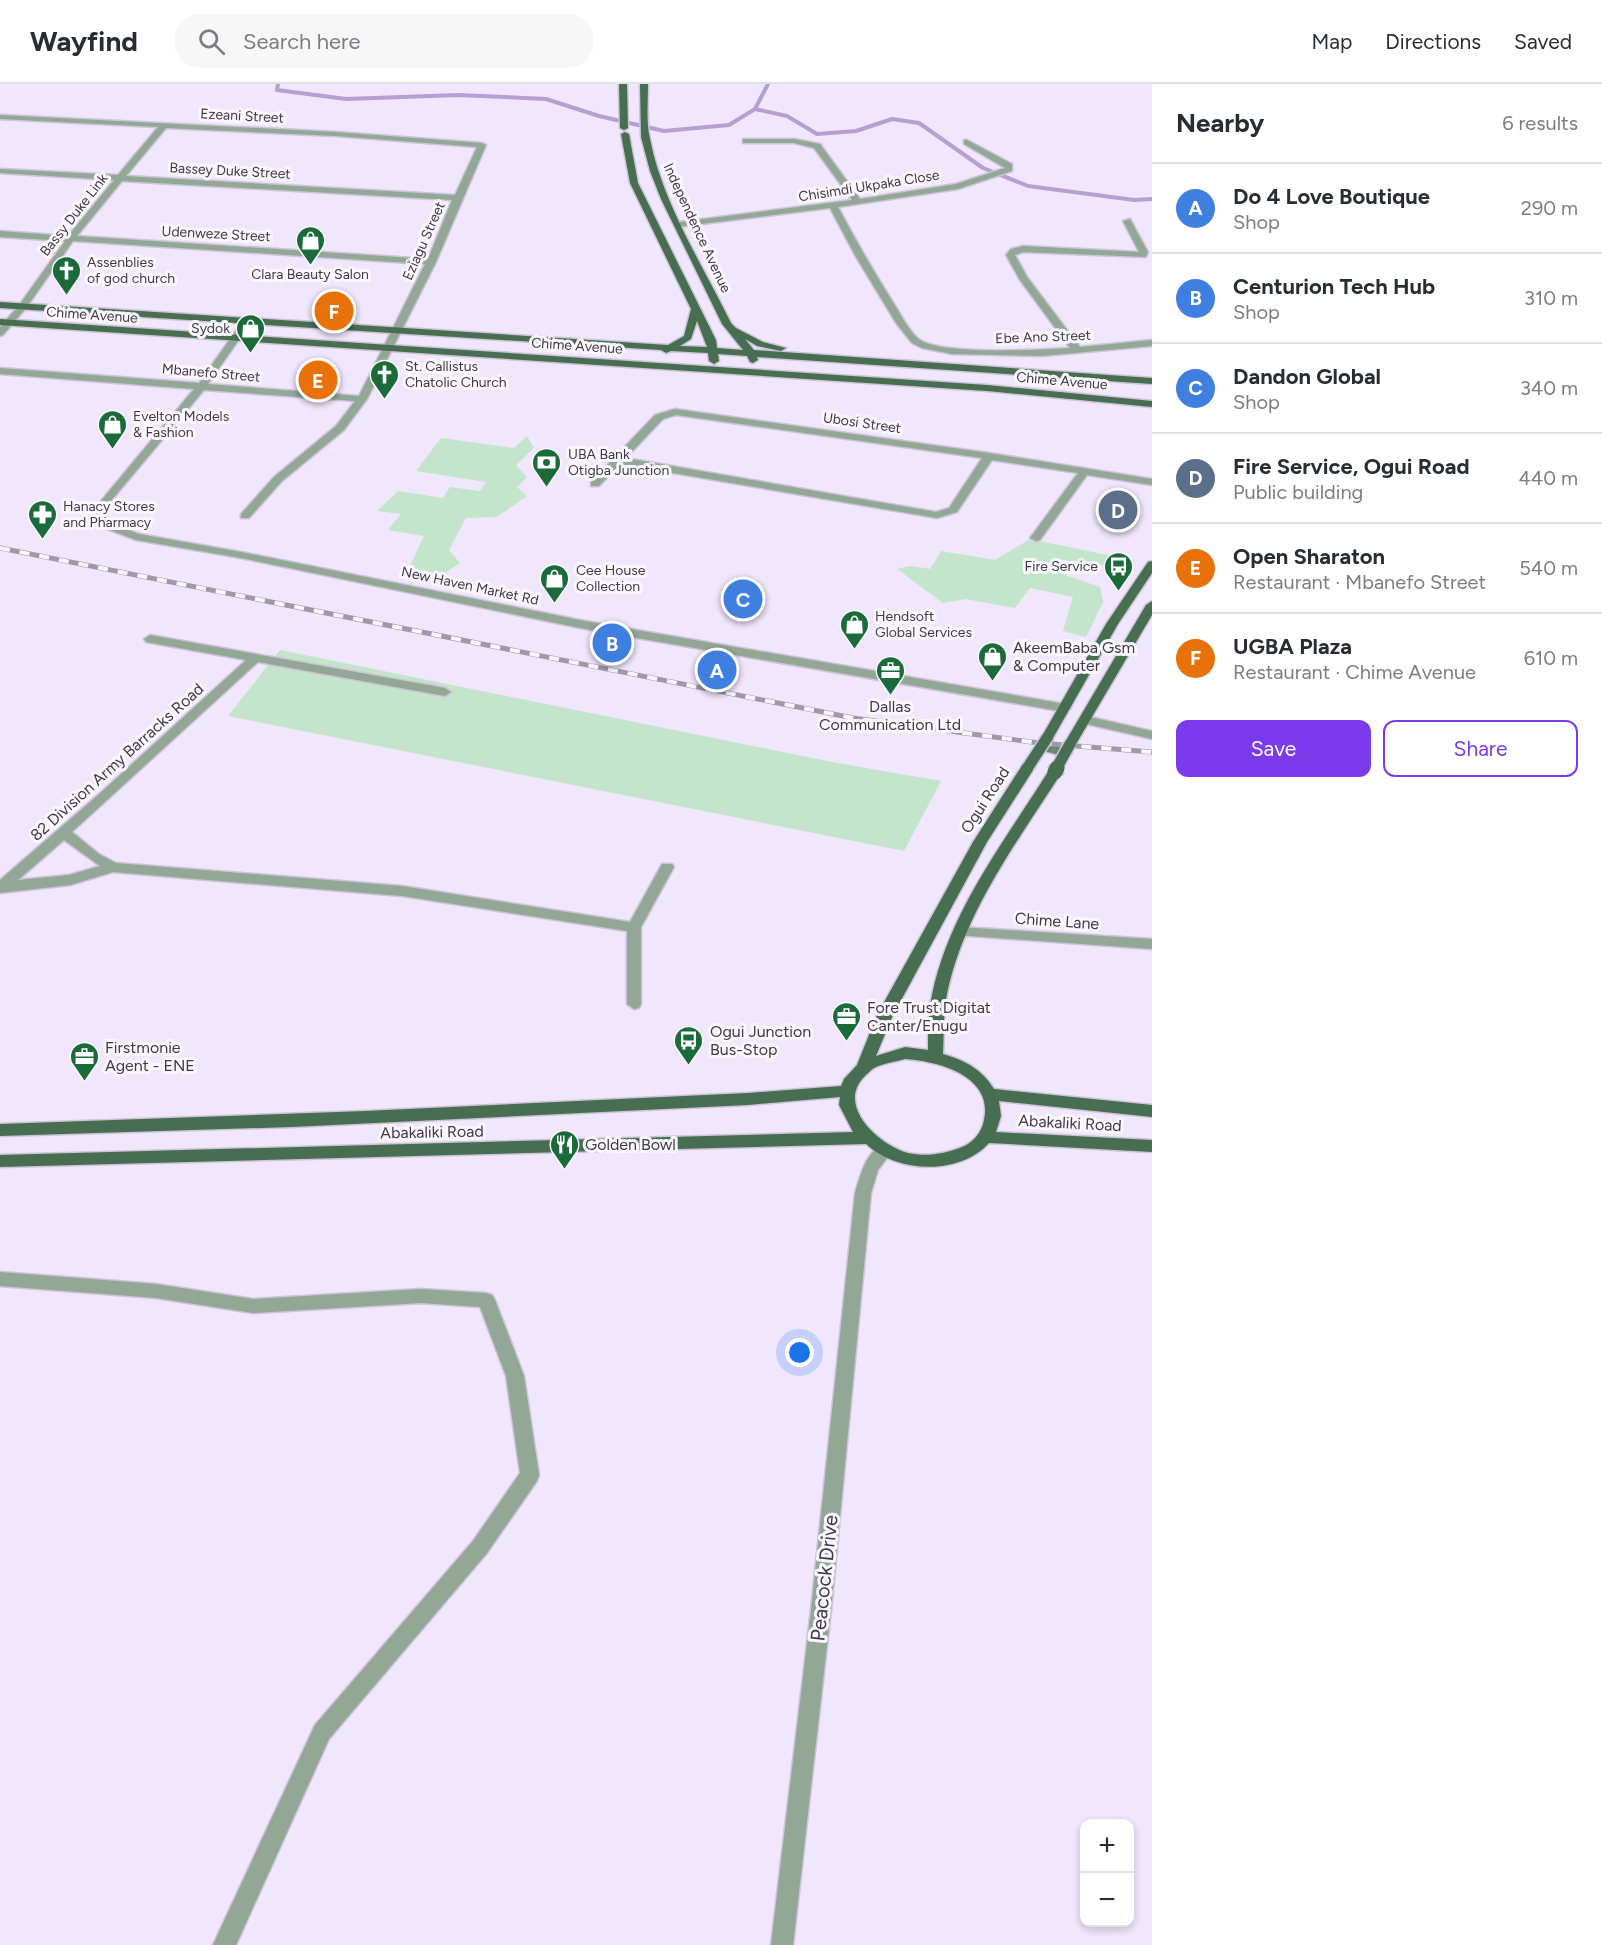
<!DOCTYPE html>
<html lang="en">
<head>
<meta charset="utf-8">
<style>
	body { margin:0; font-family:Figtree,sans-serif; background:#f7f7f7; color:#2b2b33 }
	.controls { position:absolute; right:18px; bottom:18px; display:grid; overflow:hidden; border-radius:12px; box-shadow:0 3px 9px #0003 }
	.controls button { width:54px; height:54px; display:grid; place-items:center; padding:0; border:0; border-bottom:2px solid #e1e1e2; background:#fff; color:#2b2b33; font:30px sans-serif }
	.you { position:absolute; left:800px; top:1269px; width:21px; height:21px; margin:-15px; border:4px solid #fff; border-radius:50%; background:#1a73e8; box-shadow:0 0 0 9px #1a73e833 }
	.badge { display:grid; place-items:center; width:39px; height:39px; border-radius:50%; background:#7c3aed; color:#fff; font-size:20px; font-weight:700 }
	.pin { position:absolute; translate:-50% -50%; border:3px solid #fff; box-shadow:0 2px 6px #0006 }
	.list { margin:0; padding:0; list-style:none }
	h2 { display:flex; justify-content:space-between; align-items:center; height:78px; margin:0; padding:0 24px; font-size:26px }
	h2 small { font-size:20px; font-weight:400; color:#7c7c81 }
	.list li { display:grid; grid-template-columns:39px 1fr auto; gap:18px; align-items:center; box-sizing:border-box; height:90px; padding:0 24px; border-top:2px solid #e1e1e2 }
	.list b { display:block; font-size:22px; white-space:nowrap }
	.list p { margin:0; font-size:20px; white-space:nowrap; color:#7c7c81 }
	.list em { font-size:20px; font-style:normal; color:#7c7c81 }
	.actions { display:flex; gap:12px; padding:18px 24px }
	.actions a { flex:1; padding:14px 0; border:2px solid #7c3aed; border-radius:12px; text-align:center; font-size:21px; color:#7c3aed }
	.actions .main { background:#7c3aed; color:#fff }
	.icon { flex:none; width:33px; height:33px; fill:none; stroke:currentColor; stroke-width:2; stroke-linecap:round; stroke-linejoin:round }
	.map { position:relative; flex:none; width:1152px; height:1861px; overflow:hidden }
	header { display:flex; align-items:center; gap:36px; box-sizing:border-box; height:84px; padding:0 30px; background:#fff; border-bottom:2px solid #e1e1e2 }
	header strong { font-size:28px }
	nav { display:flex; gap:33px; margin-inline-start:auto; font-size:21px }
	.search { width:420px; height:54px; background:#f7f7f7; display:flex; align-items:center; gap:15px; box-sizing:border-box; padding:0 21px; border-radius:33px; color:#7c7c81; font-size:22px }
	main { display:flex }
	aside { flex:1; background:#fff }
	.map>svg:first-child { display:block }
	.green { fill:#c3e5cb }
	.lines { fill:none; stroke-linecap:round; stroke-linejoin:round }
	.stream { stroke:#b69fd1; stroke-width:4 }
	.minor-casing { stroke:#cdc4d8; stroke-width:3 }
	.tertiary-casing { stroke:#cdc4d8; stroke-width:3 }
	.secondary-casing { stroke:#cdc4d8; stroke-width:3 }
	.primary-casing { stroke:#cdc4d8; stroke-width:3 }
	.minor { fill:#92a796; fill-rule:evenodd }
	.tertiary { fill:#92a796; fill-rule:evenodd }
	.secondary { fill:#66866e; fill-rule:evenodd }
	.primary { fill:#476e51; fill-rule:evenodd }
	.rail-casing { stroke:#a098aa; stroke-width:5 }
	.rail { stroke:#f9f7fd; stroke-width:4; stroke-dasharray:10; stroke-linecap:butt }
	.primary-bridge-far1-casing { stroke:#cdc4d8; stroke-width:14; stroke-linecap:butt }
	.primary-bridge-casing { stroke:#cdc4d8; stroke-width:18; stroke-linecap:butt }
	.primary-bridge-far1 { stroke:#476e51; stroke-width:11 }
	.primary-bridge { stroke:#476e51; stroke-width:15 }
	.labels { text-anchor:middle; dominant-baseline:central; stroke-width:6; stroke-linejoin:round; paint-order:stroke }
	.far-street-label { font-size:14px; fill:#3f3a45; stroke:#f9f7fd }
	.far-poi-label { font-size:14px; fill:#3f3a45; stroke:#f9f7fd; text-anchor:start }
	.poi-label { font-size:16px; fill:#3f3a45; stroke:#f9f7fd; text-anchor:start }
	.street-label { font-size:16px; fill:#3f3a45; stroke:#f9f7fd }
	.near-street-label { font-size:20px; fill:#3f3a45; stroke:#f9f7fd }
</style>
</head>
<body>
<header>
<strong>Wayfind</strong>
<div class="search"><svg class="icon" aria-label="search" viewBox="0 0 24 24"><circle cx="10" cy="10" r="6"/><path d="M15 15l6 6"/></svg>Search here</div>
<nav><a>Map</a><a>Directions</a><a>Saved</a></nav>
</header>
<main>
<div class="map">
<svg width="1152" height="1861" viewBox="0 0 1152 1861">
	<rect width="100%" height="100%" fill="#f0e6fd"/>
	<!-- green -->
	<path class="green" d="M527,352L534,364L516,381L527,393L517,403L527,412L497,433L466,434L449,466L460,479L439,493L407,488L424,452L388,446L401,430L377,427L398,407L443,414L450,403L480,407L486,398L416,387L441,354L514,364Z
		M1030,455L1112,472L1108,482L1056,475L1050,486L1100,503L1103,518L1086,553L1063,547L1073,513L1030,504L1015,524L966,515L943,519L897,485L910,482L930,485L941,467L995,476Z
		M280,566L837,679L941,697L904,767L228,632Z"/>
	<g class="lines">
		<!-- stream -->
		<path class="stream" d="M278,0L277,6L346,15L458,11L546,15L599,32L664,47L729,41L755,25L768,0
			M755,25L787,32L817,50L856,47L892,35L919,39L983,84L1028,102L1134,116L1152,115"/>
		<defs>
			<path id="minor" d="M0,31L336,48L482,59L486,61L436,178L367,315L344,346L282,397L249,434H241V430L274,393L336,342L355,317L204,306L105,424V431L110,439L139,450L241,468L585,537L1065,620L1071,624L1065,628L585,545L241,474L136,456L102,443L93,431L95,424L194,305L0,290V284L199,299L244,235L247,234L252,237L208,300L359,312L425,180L73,157L26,224L3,251L0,252V243L20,220L65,157L0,153V147L68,152L114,96L0,89V85L118,91L158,43L0,35ZM166,44L336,52L477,63L455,111L126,92ZM122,97L452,116L428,175L77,152Z
				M746,55H794L820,60L860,115L956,100L1005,84L964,60V56H967L1012,80V87L958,105L838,123C856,157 875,190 896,223C902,233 910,249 920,256C943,271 1041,266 1070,264L1020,196L1006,171L1011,165L1023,162L1139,168L1123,137L1130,135L1148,168L1146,173L1023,168L1015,171L1027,193L1080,263L1152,256V262L1042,272L952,270L922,264L912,259L896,239L856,173L830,124L677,143L676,141L680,138L852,116L814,64L794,59H743V55Z
				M675,325L989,369L1152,395V401L1087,391L1040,456L1036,457L1030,454L1078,389L992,376L957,428L937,434L620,380L599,402H591V398L655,331ZM676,331L982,374L949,424L936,428L626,374L663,335Z
				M150,551L445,604L451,608L445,612L258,578L72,748L99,770L116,779L402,802L630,838L662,780H672L674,783L641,843V920L639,924L634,925L627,920V847L402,812L113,788L70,801L0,809V796L97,712L246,576L146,558L144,555ZM64,756L100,782L69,791L18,796Z
				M1086,632L1152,647V655L1082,639L1080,636Z
				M960,843L1152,855V865L955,851L953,848L955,845Z
				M0,1188L156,1200L253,1215L421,1205L486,1209L492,1211L495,1216L524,1292L539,1391L537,1397L487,1469L329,1655L236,1861H213L315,1641L473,1457L520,1389L506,1292L480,1223L421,1219L253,1229L156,1214L0,1202Z"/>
			<path id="tertiary" d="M885,1060L891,1062L893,1066L878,1086L871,1109L831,1526L793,1861H771L811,1526L855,1109C860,1093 866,1066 885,1060Z"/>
			<path id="secondary" d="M1042,658L1071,666L1072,669L1066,673L1037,665L1036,662Z"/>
			<path id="primary" d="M619,0H627L628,44L624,46L620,44Z
				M640,0H648C648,18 646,38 650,55C662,118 703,182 731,239L736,244L763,258L786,264L781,267L757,262L745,255L754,266L1152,294V300L757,273L758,276L753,279L750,278L747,272L718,270L719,277L714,280L709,277L708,269L671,267L666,269L661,266L0,224V218L668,261L684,252L691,225L630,99L621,50L625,48L629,50L638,99L716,256L717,264L743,266L722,240L661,115L650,87L641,53ZM697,237L707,263L680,262L691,255Z
				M0,235L987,301L1152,317V323L987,307L0,241Z
				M1152,477V489L1118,540L1053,654L1052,657H1042L1041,654L1106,540L1148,478Z
				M1152,517V531L1076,660L1075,663H1065L1064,660L1146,521Z
				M1028,679L1035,683L987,758L893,931L876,972L905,963L928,966C928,948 928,929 932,911C949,828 1004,758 1048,688L1050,685H1060L1062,688C1017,758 964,828 947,910C943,930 944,950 943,970C964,976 982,985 994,1005L1152,1021V1033L999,1017L1001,1032L996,1048L1152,1056V1068L989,1059C959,1092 897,1089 866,1060L0,1083V1071L853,1048L839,1021L840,1013L748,1021L292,1043L0,1052V1040L365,1027L748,1009L841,1002L844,995L857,981L877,931L973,758L1023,680ZM905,975C938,977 994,992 984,1036C982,1048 973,1059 962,1063C945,1070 926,1073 908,1069C879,1061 836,1022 864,993C867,990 871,986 874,984C884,979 895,978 905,975Z"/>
		</defs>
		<!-- minor casing -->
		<use href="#minor" class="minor-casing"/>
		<!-- tertiary casing -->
		<use href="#tertiary" class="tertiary-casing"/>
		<!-- secondary casing -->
		<use href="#secondary" class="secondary-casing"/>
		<!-- primary casing -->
		<use href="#primary" class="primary-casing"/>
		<!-- minor -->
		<use href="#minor" class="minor"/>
		<!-- tertiary -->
		<use href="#tertiary" class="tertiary"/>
		<!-- secondary -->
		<use href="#secondary" class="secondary"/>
		<!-- primary -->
		<use href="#primary" class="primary"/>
		<defs>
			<path id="rail" d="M0,464L853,634L1039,659L1152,668"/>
		</defs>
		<!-- rail casing -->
		<use href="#rail" class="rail-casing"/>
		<!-- rail -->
		<use href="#rail" class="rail"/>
		<defs>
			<path id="primary-bridge-far1" d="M1028,683L1047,654
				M1056,685L1070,660"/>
			<path id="primary-bridge" d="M1055,688L1057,684"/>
		</defs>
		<!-- primary-bridge-far1 casing -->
		<use href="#primary-bridge-far1" class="primary-bridge-far1-casing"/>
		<!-- primary-bridge casing -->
		<use href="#primary-bridge" class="primary-bridge-casing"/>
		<!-- primary-bridge-far1 -->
		<use href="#primary-bridge-far1" class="primary-bridge-far1"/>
		<!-- primary-bridge -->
		<use href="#primary-bridge" class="primary-bridge"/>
	</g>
	<!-- icons -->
	<defs>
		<symbol id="shop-pin" viewBox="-11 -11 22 30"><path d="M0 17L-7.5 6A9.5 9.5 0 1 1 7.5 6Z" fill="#1a6a3a" stroke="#f9f7fd"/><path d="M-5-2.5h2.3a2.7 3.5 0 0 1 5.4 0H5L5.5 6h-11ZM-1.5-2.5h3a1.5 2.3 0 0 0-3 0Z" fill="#fff"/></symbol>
		<symbol id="church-pin" viewBox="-11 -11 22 30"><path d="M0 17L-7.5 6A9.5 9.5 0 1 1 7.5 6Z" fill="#1a6a3a" stroke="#f9f7fd"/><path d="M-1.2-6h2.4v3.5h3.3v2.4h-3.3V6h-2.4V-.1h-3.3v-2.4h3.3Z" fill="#fff"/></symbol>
		<symbol id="bank-pin" viewBox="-11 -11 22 30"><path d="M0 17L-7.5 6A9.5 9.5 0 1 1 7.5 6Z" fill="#1a6a3a" stroke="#f9f7fd"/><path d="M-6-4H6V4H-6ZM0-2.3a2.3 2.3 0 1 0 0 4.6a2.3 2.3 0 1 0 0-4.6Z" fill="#fff"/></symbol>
		<symbol id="pharmacy-pin" viewBox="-11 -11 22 30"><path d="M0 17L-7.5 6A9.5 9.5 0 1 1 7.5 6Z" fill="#1a6a3a" stroke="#f9f7fd"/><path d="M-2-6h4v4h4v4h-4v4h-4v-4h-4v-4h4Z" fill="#fff"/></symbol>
		<symbol id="bus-pin" viewBox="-11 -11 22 30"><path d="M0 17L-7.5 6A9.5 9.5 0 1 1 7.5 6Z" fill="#1a6a3a" stroke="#f9f7fd"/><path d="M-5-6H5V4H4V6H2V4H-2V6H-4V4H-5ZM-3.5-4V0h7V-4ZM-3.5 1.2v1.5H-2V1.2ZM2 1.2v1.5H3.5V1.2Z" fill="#fff"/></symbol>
		<symbol id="office-pin" viewBox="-11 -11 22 30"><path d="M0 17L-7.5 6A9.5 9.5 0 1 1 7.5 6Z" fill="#1a6a3a" stroke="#f9f7fd"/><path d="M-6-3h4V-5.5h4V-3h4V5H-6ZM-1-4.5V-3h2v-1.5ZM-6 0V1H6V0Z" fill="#fff"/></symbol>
		<symbol id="restaurant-pin" viewBox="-11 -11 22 30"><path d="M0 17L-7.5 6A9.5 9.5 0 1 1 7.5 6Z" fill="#1a6a3a" stroke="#f9f7fd"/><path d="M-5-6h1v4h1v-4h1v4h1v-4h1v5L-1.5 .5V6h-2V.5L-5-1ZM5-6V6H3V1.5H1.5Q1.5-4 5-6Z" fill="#fff"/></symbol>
	</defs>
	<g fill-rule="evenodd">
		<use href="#shop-pin" x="294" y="140" width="33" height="45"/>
		<use href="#church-pin" x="50" y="170" width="33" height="45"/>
		<use href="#shop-pin" x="234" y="228" width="33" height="45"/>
		<use href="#church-pin" x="368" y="274" width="33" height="45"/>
		<use href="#shop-pin" x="96" y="324" width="33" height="45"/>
		<use href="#bank-pin" x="530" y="362" width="33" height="45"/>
		<use href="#pharmacy-pin" x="26" y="414" width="33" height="45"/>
		<use href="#bus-pin" x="1102" y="466" width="33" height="45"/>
		<use href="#shop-pin" x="538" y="478" width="33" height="45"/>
		<use href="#shop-pin" x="838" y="524" width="33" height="45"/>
		<use href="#shop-pin" x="976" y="556" width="33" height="45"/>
		<use href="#office-pin" x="874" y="570" width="33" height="45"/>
		<use href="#office-pin" x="830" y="916" width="33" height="45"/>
		<use href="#bus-pin" x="672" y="940" width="33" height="45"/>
		<use href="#office-pin" x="68" y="956" width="33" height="45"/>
		<use href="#restaurant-pin" x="548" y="1044" width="33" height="45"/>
	</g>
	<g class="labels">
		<!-- far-street labels -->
		<g class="far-street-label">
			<text transform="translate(242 32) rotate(3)">Ezeani Street</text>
			<text transform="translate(230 87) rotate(3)">Bassey Duke Street</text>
			<text transform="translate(869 102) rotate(-9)">Chisimdi Ukpaka Close</text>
			<text transform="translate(74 131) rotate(-52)">Bassy Duke Link</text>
			<text transform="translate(697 144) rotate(65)">Independence Avenue</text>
			<text transform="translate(216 150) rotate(3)">Udenweze Street</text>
			<text transform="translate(424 157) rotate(-66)">Eziagu Street</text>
			<text transform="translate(92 231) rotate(4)">Chime Avenue</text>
			<text transform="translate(1043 253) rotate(-2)">Ebe Ano Street</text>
			<text transform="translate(577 262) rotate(4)">Chime Avenue</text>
			<text transform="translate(211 289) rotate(5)">Mbanefo Street</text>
			<text transform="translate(1062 297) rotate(5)">Chime Avenue</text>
			<text transform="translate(862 339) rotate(8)">Ubosi Street</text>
			<text transform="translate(470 502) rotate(12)">New Haven Market Rd</text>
		</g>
		<!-- far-poi labels -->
		<g class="far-poi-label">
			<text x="87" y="178">Assenblies<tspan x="87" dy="16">of god church</tspan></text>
			<text x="310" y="190" text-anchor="middle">Clara Beauty Salon</text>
			<text x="230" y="244" text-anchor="end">Sydok</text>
			<text x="405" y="282">St. Callistus<tspan x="405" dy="16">Chatolic Church</tspan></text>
			<text x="133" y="332">Evelton Models<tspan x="133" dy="16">&amp; Fashion</tspan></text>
			<text x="568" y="370">UBA Bank<tspan x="568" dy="16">Otigba Junction</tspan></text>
			<text x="63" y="422">Hanacy Stores<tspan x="63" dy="16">and Pharmacy</tspan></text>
			<text x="1098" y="482" text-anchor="end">Fire Service</text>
			<text x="576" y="486">Cee House<tspan x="576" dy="16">Collection</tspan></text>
			<text x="875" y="532">Hendsoft<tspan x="875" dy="16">Global Services</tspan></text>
		</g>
		<!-- poi labels -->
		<g class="poi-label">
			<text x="1013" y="563">AkeemBaba Gsm<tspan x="1013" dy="18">&amp; Computer</tspan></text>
			<text x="890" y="622" text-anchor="middle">Dallas<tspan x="890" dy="18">Communication Ltd</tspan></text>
			<text x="867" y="923">Fore Trust Digitat<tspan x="867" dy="18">Canter/Enugu</tspan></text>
			<text x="710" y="947">Ogui Junction<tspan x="710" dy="18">Bus-Stop</tspan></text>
			<text x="105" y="963">Firstmonie<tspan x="105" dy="18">Agent - ENE</tspan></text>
			<text x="585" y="1060">Golden Bowl</text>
		</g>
		<!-- street labels -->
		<g class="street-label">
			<text transform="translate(117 678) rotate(-42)">82 Division Army Barracks Road</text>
			<text transform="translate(985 716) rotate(-57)">Ogui Road</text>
			<text transform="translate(1057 837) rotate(4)">Chime Lane</text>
			<text transform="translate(1070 1039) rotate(3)">Abakaliki Road</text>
			<text transform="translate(432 1048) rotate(-1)">Abakaliki Road</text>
		</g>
		<!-- near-street labels -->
		<g class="near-street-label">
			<text transform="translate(824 1494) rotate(-84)">Peacock Drive</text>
		</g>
	</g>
</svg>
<div class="controls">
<button>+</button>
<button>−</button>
</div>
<div class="you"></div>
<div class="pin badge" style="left:717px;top:586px;background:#3f7fe0">A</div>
<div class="pin badge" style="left:612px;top:559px;background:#3f7fe0">B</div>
<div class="pin badge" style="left:743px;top:515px;background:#3f7fe0">C</div>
<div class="pin badge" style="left:1118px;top:426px;background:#5c6f8a">D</div>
<div class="pin badge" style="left:318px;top:296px;background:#e8710a">E</div>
<div class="pin badge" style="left:334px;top:227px;background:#e8710a">F</div>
</div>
<aside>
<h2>Nearby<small>6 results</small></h2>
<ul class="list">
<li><span class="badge" style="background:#3f7fe0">A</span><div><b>Do 4 Love Boutique</b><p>Shop</p></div><em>290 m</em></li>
<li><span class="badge" style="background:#3f7fe0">B</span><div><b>Centurion Tech Hub</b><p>Shop</p></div><em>310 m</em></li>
<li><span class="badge" style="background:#3f7fe0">C</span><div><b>Dandon Global</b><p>Shop</p></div><em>340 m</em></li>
<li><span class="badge" style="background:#5c6f8a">D</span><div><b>Fire Service, Ogui Road</b><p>Public building</p></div><em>440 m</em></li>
<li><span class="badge" style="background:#e8710a">E</span><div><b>Open Sharaton</b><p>Restaurant · Mbanefo Street</p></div><em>540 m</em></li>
<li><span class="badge" style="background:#e8710a">F</span><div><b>UGBA Plaza</b><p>Restaurant · Chime Avenue</p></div><em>610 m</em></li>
</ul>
<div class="actions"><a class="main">Save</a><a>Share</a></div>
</aside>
</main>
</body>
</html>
